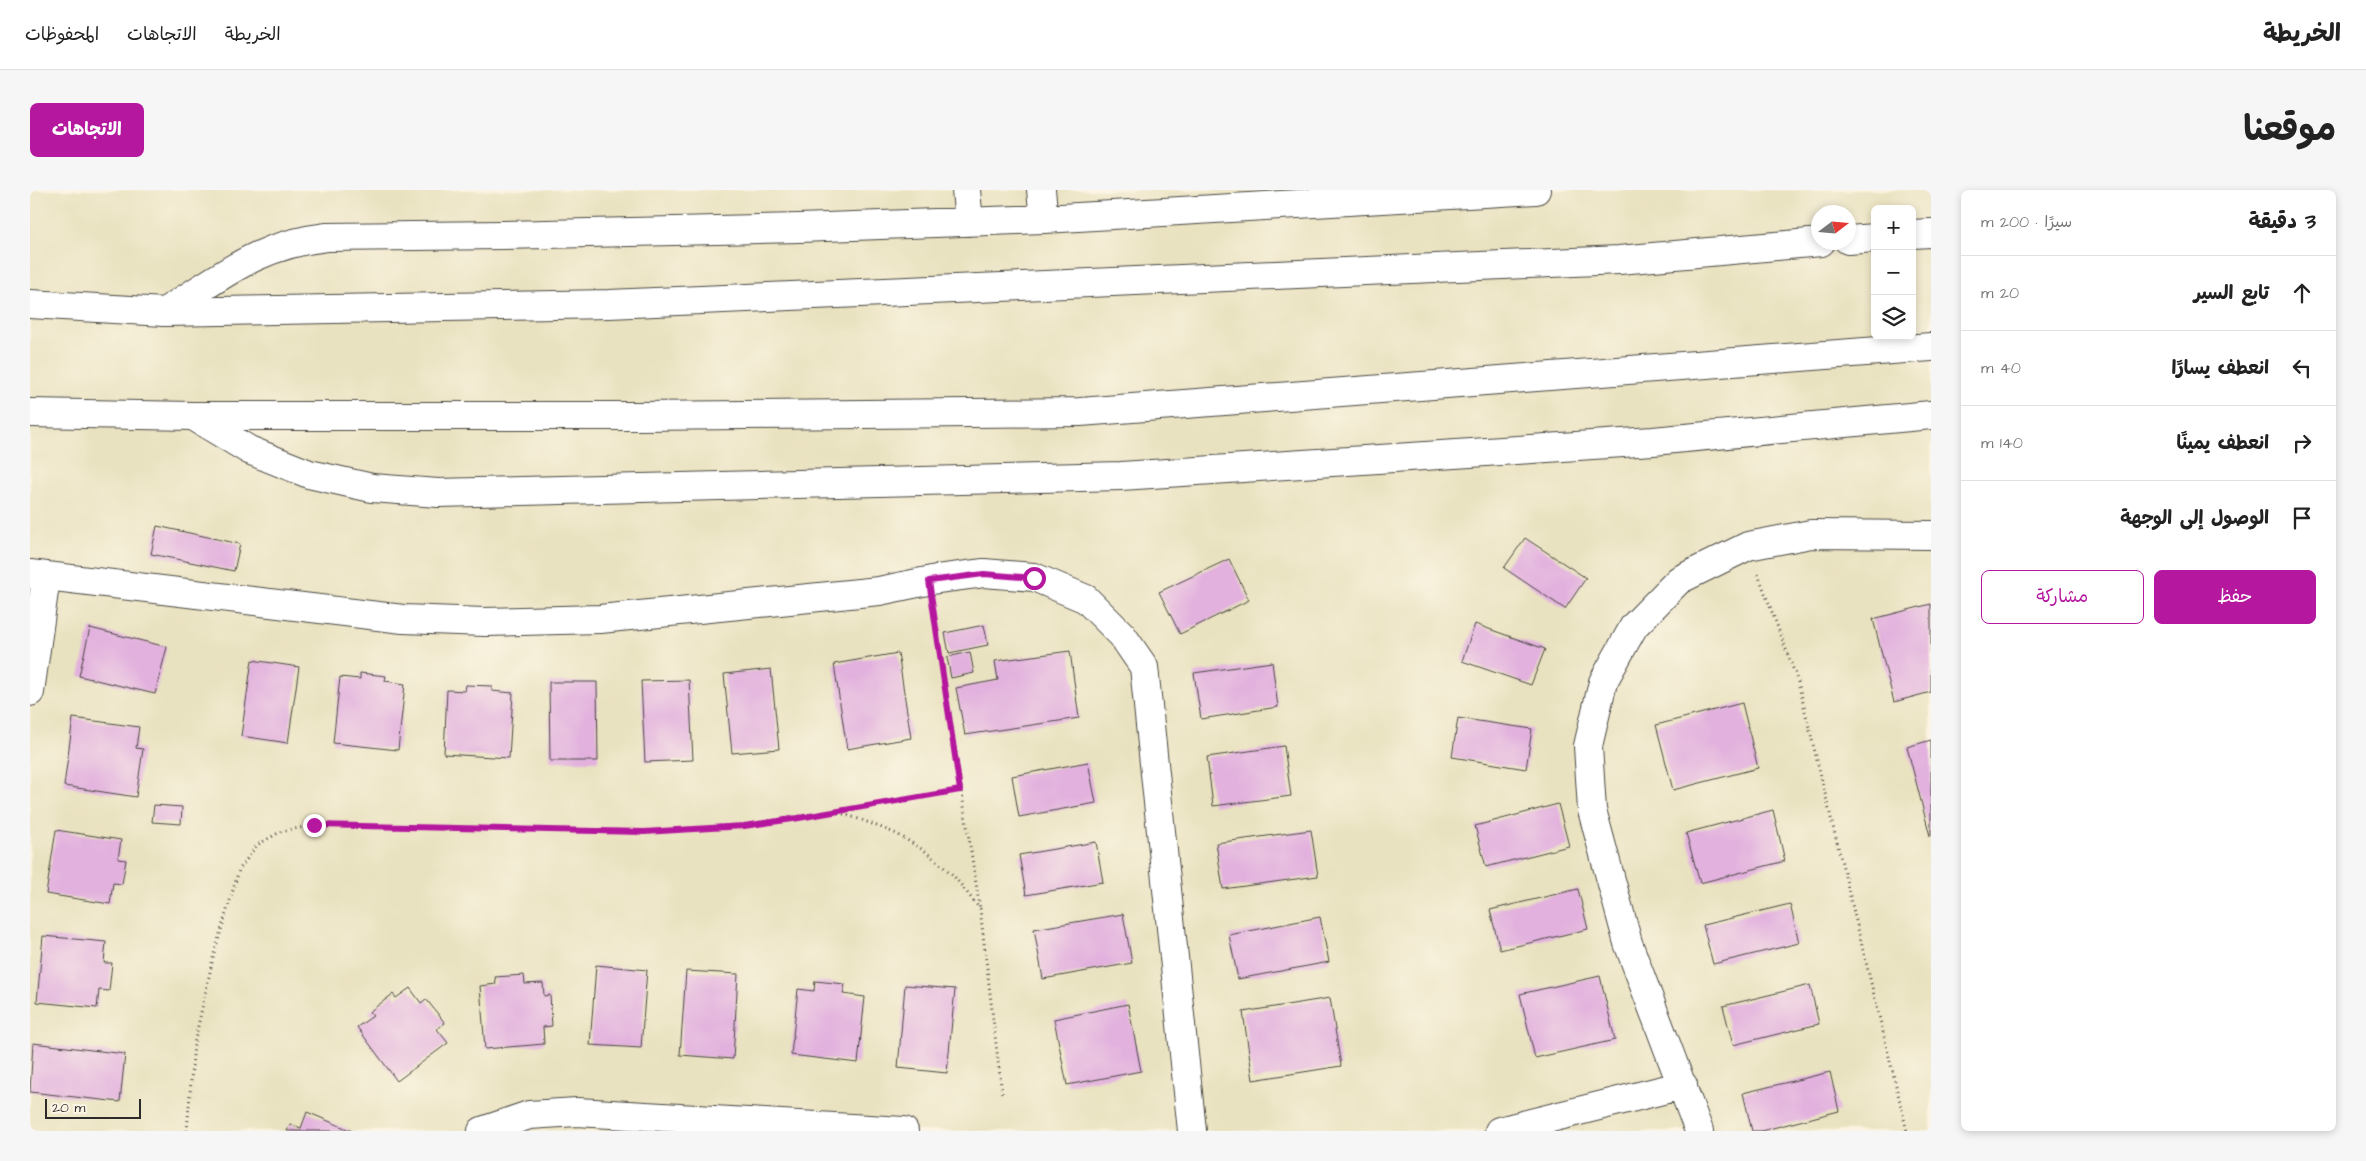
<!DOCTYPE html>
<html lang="ar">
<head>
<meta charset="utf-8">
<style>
	body { margin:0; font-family:"Architects Daughter","Playpen Sans Arabic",sans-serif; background:#f6f6f6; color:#222; direction:rtl }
	.controls { position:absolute; right:15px; top:15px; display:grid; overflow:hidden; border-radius:8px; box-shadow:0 2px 8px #0003 }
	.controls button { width:45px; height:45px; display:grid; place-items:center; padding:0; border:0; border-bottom:1px solid #e0e0e0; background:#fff; color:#222; font:25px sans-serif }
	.compass { position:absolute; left:1781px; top:15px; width:45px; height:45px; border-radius:50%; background:#fff; box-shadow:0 2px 8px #0003; rotate:74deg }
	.scale { position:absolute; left:15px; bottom:12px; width:96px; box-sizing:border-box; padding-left:5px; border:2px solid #2b2b2b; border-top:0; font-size:14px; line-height:18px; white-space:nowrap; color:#2b2b2b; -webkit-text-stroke:4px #fcf5e5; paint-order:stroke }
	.stop { position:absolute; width:15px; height:15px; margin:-11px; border:4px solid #b5179e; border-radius:50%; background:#fff }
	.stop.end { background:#b5179e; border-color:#fff; box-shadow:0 1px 5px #0008 }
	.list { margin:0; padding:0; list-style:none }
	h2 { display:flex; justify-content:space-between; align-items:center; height:65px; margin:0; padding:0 20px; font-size:21px }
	h2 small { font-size:16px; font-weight:400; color:#767676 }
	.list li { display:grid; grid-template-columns:32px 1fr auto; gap:15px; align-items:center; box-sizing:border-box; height:75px; padding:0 20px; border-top:1px solid #e0e0e0 }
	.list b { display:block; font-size:19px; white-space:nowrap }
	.list em { font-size:16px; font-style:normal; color:#767676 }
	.actions { display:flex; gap:10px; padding:15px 20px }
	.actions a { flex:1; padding:11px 0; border:1px solid #b5179e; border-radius:8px; text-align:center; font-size:18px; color:#b5179e }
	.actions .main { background:#b5179e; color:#fff }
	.icon { flex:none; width:28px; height:28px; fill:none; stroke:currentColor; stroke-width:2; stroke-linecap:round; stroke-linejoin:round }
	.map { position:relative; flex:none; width:1901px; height:941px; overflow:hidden; direction:ltr; border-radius:8px }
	header { display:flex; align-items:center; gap:30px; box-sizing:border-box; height:70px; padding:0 25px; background:#fff; border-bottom:1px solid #e0e0e0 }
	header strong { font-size:24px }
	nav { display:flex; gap:28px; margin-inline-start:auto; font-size:18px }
	.intro { display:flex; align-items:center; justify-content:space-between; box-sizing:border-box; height:120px; padding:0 30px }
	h1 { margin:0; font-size:35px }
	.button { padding:12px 22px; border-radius:8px; background:#b5179e; color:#fff; font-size:18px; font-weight:700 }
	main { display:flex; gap:30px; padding:0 30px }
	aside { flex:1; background:#fff; border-radius:8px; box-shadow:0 2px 8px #0003 }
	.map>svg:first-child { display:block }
	.building { fill:#e2b1de }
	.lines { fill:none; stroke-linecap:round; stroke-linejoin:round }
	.minor-casing { stroke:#484641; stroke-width:30 }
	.tertiary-casing { stroke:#484641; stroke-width:30 }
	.path { stroke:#484641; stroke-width:3; stroke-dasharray:1 4; stroke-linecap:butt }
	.minor { stroke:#fff; stroke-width:28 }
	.tertiary { stroke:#fff; stroke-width:28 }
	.route { stroke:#b5179e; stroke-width:6 }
</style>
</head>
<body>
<header>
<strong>الخريطة</strong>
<nav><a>الخريطة</a><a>الاتجاهات</a><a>المحفوظات</a></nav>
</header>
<div class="intro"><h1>موقعنا</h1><a class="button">الاتجاهات</a></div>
<main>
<aside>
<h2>3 دقيقة<small>سيرًا · 200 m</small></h2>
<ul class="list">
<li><svg class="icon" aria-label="ahead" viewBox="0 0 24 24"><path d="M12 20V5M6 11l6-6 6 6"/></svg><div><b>تابع السير</b></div><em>20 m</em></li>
<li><svg class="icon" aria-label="left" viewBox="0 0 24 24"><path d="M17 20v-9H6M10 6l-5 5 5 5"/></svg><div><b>انعطف يسارًا</b></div><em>40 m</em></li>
<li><svg class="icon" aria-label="right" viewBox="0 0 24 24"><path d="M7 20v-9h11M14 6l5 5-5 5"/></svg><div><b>انعطف يمينًا</b></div><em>140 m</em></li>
<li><svg class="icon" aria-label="arrive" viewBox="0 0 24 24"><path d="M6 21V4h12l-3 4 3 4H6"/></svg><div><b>الوصول إلى الوجهة</b></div></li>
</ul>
<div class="actions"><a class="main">حفظ</a><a>مشاركة</a></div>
</aside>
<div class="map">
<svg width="1901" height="941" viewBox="0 0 1901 941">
	<rect width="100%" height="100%" fill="#fcf5e5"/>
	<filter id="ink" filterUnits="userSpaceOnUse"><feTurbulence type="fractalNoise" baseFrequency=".02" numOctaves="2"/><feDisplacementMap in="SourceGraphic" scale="10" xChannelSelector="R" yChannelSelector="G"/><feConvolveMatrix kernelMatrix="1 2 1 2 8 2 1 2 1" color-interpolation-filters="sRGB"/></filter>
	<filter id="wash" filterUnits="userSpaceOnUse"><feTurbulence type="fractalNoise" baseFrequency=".0096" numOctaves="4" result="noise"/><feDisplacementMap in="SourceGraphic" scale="20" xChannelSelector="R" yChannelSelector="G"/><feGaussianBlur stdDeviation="1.12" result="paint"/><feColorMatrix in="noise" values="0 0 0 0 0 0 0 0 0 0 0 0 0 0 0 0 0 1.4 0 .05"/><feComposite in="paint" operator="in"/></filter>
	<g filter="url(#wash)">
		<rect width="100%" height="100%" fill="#e9e2c0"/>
		<g id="blocks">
			<!-- building -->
			<path class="building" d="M127,336L210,354L204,381L121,364Z
				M1495,348L1556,388L1535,419L1474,378Z
				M1199,369L1219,410L1150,444L1129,402Z
				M1901,414V502L1864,512L1843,429Z
				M1445,434L1515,459L1501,495L1432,471Z
				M954,435L958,455L919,463L915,443Z
				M60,438L137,457L125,504L49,486Z
				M1040,461L1049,528L935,545L926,498L968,490L965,471Z
				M940,462L944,483L921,488L917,467Z
				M868,463L881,548L817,559L804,474Z
				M222,470L269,477L258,553L211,546Z
				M1242,472L1248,517L1171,529L1164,483Z
				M741,479L749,559L702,563L694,484Z
				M330,483L356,486L355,491L375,494L368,560L303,553L310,487L330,489Z
				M659,490L663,570L615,572L611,491Z
				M519,492H567L568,571H520Z
				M436,495L462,496V501L483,503L479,568L414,564L417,500L435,501Z
				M1712,513L1728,578L1643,600L1626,535Z
				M43,528L109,537L106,558L113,559L106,607L34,596Z
				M1428,528L1502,539L1496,579L1422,567Z
				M1901,550V646H1900L1877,557Z
				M1254,556L1261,606L1183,616L1177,567Z
				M1058,572L1066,613L989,627L982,586Z
				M1528,614L1539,656L1456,677L1445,636Z
				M124,615L152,617L151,634L122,632Z
				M1743,620L1755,671L1670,693L1656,643Z
				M26,640L91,650L88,669L96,670L92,694L83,693L80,714L16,704Z
				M1281,640L1288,686L1193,699L1186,653Z
				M1066,652L1073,692L996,705L989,665Z
				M1548,699L1558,739L1470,760L1460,720Z
				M1760,714L1769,753L1683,774L1673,735Z
				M1093,724L1102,773L1013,789L1004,739Z
				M1290,727L1299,772L1208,789L1199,745Z
				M13,746L76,752L74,773H82L79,801L69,800L67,818L7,812Z
				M566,775L617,780L611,858L560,855Z
				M656,781L708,784L703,869L650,865Z
				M494,785L495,794L513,793L514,806L520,805L522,836L513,837L514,854L455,859L450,796L466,794L465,787Z
				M1570,786L1585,850L1505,868L1490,804Z
				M785,791L815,794L813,804L835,807L828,873L761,865L768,799L784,801Z
				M875,795L925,799L917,883L868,878Z
				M1780,795L1789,834L1703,855L1693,816Z
				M380,798L391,813L396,809L415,833L407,839L418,853L367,891L327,837L343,826L339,822L363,804L366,808Z
				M1300,808L1311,876L1223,890L1213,822Z
				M1098,814L1111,881L1037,895L1024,829Z
				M3,853L95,864L90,912L0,902Z
				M1800,882L1809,921L1731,941H1722L1713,903Z
				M277,922L322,941H257L260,934L271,938Z"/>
		</g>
	</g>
	<g filter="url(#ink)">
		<use href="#blocks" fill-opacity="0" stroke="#484641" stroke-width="1"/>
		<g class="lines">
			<defs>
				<path id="minor" d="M936,0L939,32
					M1011,0L1014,29
					M134,122C192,87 225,55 297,47L473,45L769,38L1014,29L1506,0
					M163,226L219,260L279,284L342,298L408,303L1091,286L1623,251L1901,225
					M0,384L373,429L455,432L570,429L849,401L907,389L954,383L1004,387L1056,409L1092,445L1114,477L1162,941
					M0,502L16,387
					M452,941L499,925L547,922L874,941
					M1469,941L1653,895
					M1669,941L1598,753L1562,620L1558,556L1573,492L1604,436L1649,390L1718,356L1781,344L1901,345"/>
				<path id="tertiary" d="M1882,44L1901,43
					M1818,50L1845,48
					M0,114L134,122L579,114L1589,70L1791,52
					M0,223L163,226H608L1050,222L1901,157"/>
			</defs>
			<!-- minor casing -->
			<use href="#minor" class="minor-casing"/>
			<!-- tertiary casing -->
			<use href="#tertiary" class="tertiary-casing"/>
			<!-- path -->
			<path class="path" d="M1728,384L1768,492L1877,941
				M903,419L950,719
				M805,621L930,600
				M157,941L164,854L184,764L209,680L227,655L250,642L284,635L614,642L714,635L804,621L832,630L867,644L895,661L923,685L950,719L972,904"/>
			<!-- minor -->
			<use href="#minor" class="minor"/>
			<!-- tertiary -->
			<use href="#tertiary" class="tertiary"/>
		</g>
	</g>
	<g class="lines" filter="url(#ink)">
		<!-- route -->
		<path class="route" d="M284,635L614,642L714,636L763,629L930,600L899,391L954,384L1004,388"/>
	</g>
</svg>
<div class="controls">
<button>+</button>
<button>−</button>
<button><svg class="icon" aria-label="layers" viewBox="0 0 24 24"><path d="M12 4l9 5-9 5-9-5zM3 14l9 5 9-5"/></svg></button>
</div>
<svg class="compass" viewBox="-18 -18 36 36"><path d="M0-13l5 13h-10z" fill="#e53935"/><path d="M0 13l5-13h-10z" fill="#767676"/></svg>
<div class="scale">20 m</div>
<div class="stop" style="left:1004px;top:388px"></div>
<div class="stop end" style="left:284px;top:635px"></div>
</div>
</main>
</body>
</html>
